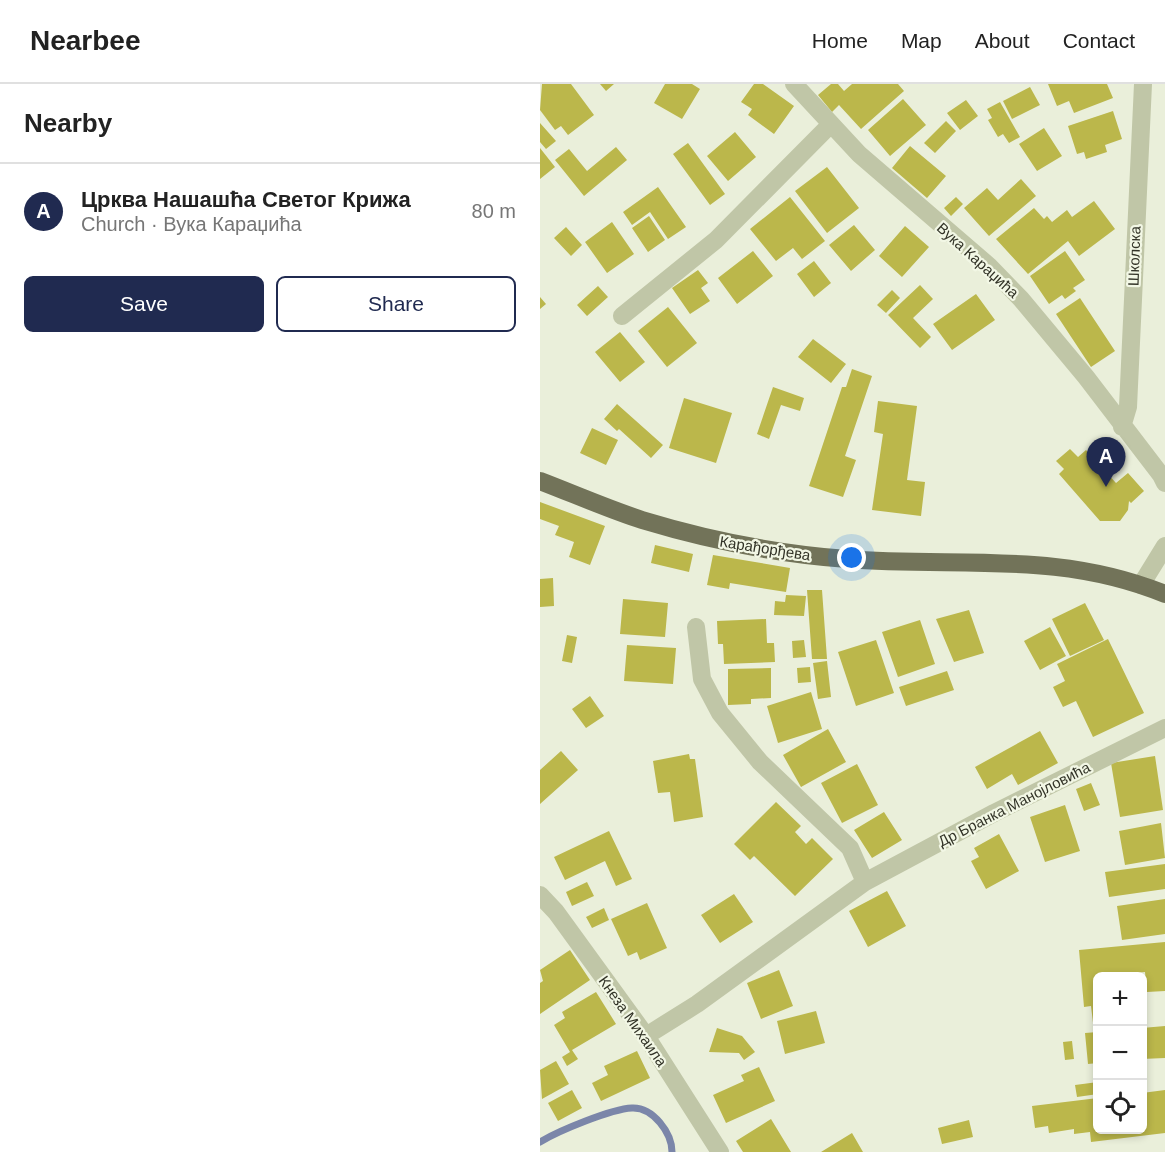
<!DOCTYPE html>
<html lang="en">
<head>
<meta charset="utf-8">
<style>
	body { margin:0; font-family:Helvetica,sans-serif; background:#f6f6f6; color:#222 }
	.controls { position:absolute; right:18px; bottom:18px; display:grid; overflow:hidden; border-radius:9px; box-shadow:0 3px 9px #0003 }
	.controls button { width:54px; height:54px; display:grid; place-items:center; padding:0; border:0; border-bottom:2px solid #e0e0e0; background:#fff; color:#222; font:30px sans-serif }
	.you { position:absolute; left:312px; top:474px; width:21px; height:21px; margin:-15px; border:4px solid #fff; border-radius:50%; background:#1a73e8; box-shadow:0 0 0 9px #1a73e833 }
	.badge { display:grid; place-items:center; width:39px; height:39px; border-radius:50%; background:#202a50; color:#fff; font-size:20px; font-weight:700 }
	.pin { position:absolute; translate:-50% -50px; filter:drop-shadow(0 2px 3px #0008) }
	.pin::after { content:''; position:absolute; top:32px; width:21px; height:18px; background:inherit; clip-path:polygon(0 0,100% 0,50% 100%) }
	.list { margin:0; padding:0; list-style:none }
	h2 { display:flex; justify-content:space-between; align-items:center; height:78px; margin:0; padding:0 24px; font-size:26px }
	h2 small { font-size:20px; font-weight:400; color:#767676 }
	.list li { display:grid; grid-template-columns:39px 1fr auto; gap:18px; align-items:center; box-sizing:border-box; height:96px; padding:0 24px; border-top:2px solid #e0e0e0 }
	.list b { display:block; font-size:22px; white-space:nowrap }
	.list p { margin:0; font-size:20px; white-space:nowrap; color:#767676 }
	.list em { font-size:20px; font-style:normal; color:#767676 }
	.actions { display:flex; gap:12px; padding:18px 24px }
	.actions a { flex:1; padding:14px 0; border:2px solid #202a50; border-radius:9px; text-align:center; font-size:21px; color:#202a50 }
	.actions .main { background:#202a50; color:#fff }
	.icon { flex:none; width:33px; height:33px; fill:none; stroke:currentColor; stroke-width:2; stroke-linecap:round; stroke-linejoin:round }
	.map { position:relative; flex:none; width:625px; height:1068px; overflow:hidden }
	header { display:flex; align-items:center; gap:36px; box-sizing:border-box; height:84px; padding:0 30px; background:#fff; border-bottom:2px solid #e0e0e0 }
	header strong { font-size:28px }
	nav { display:flex; gap:33px; margin-inline-start:auto; font-size:21px }
	main { display:flex }
	aside { flex:1; background:#fff }
	.map>svg:first-child { display:block }
	.lines { fill:none; stroke-linecap:round; stroke-linejoin:round }
	.stream { stroke:#7b86a9; stroke-width:7 }
	.building { fill:#bbb74b }
	.minor { stroke:#c0c6a7; stroke-width:18 }
	.major { stroke:#727359; stroke-width:18 }
	.labels { text-anchor:middle; dominant-baseline:central; stroke-width:4.5; stroke-linejoin:round; paint-order:stroke }
	.street-label { font-size:15px; fill:#323327; stroke:#f2f7e5 }
</style>
</head>
<body>
<header>
<strong>Nearbee</strong>
<nav><a>Home</a><a>Map</a><a>About</a><a>Contact</a></nav>
</header>
<main>
<aside>
<h2>Nearby<small></small></h2>
<ul class="list">
<li><span class="badge">A</span><div><b>Црква Нашашћа Светог Крижа</b><p>Church · Вука Караџића</p></div><em>80 m</em></li>
</ul>
<div class="actions"><a class="main">Save</a><a>Share</a></div>
</aside>
<div class="map">
<svg width="625" height="1068" viewBox="0 0 625 1068">
	<rect width="100%" height="100%" fill="#eaefda"/>
	<g class="lines">
		<!-- stream -->
		<path class="stream" d="M0,1058C18,1047 71,1025 92,1024C113,1023 132,1049 132,1068"/>
	</g>
	<!-- building -->
	<path class="building" d="M2,0H31L54,31L28,51L21,42L15,46L0,26Z
		M60,0H74L66,7Z
		M125,0H152L160,5L142,35L114,19Z
		M214,0H223L254,22L234,50L208,31L212,25L201,18Z
		M291,0H298L304,7L312,0H358L364,7L321,45L299,21L292,28L278,11Z
		M508,0H567L573,14L534,29L529,17L517,22Z
		M490,3L500,21L472,35L463,17Z
		M363,15L386,41L350,72L328,46Z
		M426,16L438,32L420,46L407,29Z
		M460,18L480,53L469,59L463,50L458,53L448,36L452,34L447,25Z
		M573,27L582,55L565,61L567,68L546,75L544,68L537,70L528,42Z
		M406,37L416,47L395,69L384,59Z
		M0,39L16,57L6,65L0,58Z
		M504,44L522,72L497,87L479,60Z
		M195,48L216,73L188,97L167,72Z
		M148,59L185,110L170,121L133,70Z
		M370,62L406,92L387,114L352,84Z
		M76,63L87,76L44,112L15,76L29,65L47,87Z
		M0,64L15,83L0,95Z
		M287,83L319,124L287,149L255,107Z
		M481,95L496,112L449,152L424,124L447,104L458,116Z
		M118,103L146,143L128,155L110,128L92,141L83,128Z
		M250,113L285,157L262,175L253,164L236,177L210,145Z
		M416,113L423,120L411,132L404,124Z
		M554,117L575,145L539,172L528,157L488,190L456,155L494,124L504,135L507,132L512,138L527,126L532,133Z
		M109,132L125,156L108,168L92,144Z
		M72,138L94,170L67,189L45,158Z
		M314,141L335,166L311,187L289,161Z
		M365,142L389,163L362,193L339,172Z
		M26,143L42,161L31,172L14,154Z
		M213,167L233,192L197,220L178,194Z
		M525,167L545,196L533,204L536,207L525,215L522,211L509,220L490,192Z
		M274,177L291,199L274,213L257,190Z
		M158,186L168,199L161,204L170,217L150,230L132,204Z
		M380,201L393,215L373,234L391,253L380,264L348,231Z
		M58,202L68,213L47,232L37,221Z
		M352,206L360,214L346,229L337,221Z
		M436,210L455,236L412,266L393,240Z
		M0,213L6,220L0,225Z
		M540,214L575,267L551,283L516,230Z
		M128,223L157,259L127,283L98,247Z
		M80,248L105,278L80,298L55,268Z
		M273,255L306,280L291,299L258,273Z
		M312,285L332,292L305,372L316,376L303,413L269,402L302,303H306Z
		M233,303L264,314L260,327L241,321L229,355L217,350Z
		M144,314L192,329L176,379L129,364Z
		M338,317L377,322L367,396L385,398L381,432L332,426L343,350L334,348Z
		M77,320L123,361L111,374L79,345L77,347L64,335Z
		M52,344L78,356L66,381L40,369Z
		M530,365L538,373L546,366L576,399L588,389L604,407L591,419L589,417L588,426L580,437H560L519,390L524,385L516,377Z
		M0,418L65,442L50,481L29,473L34,458L15,451L19,442L0,435Z
		M115,461L153,470L149,488L111,479Z
		M173,471L250,484L246,508L190,499L189,505L167,501Z
		M13,494L14,522L0,523V495Z
		M267,506H282L287,575H272Z
		M246,511L266,512L264,532L234,531L235,517L245,518Z
		M83,515L128,519L125,553L80,550Z
		M545,519L564,556L530,572L512,535Z
		M429,526L444,569L414,578L396,535Z
		M226,535L227,559H234L235,578L184,580L183,560H178L177,537Z
		M380,536L395,580L358,593L342,548Z
		M510,543L526,572L500,586L484,557Z
		M27,551L37,553L32,579L22,577Z
		M568,555L604,629L553,653L536,617L523,623L513,603L525,597L517,580Z
		M264,556L266,573L253,574L252,557Z
		M336,556L354,609L316,622L298,568Z
		M87,561L136,564L133,600L84,597Z
		M287,577L291,613L278,615L273,579Z
		M270,583L271,598L258,599L257,584Z
		M231,584V614L211,615V620L188,621V585Z
		M407,587L414,606L366,622L359,603Z
		M271,608L282,645L238,659L227,622Z
		M50,612L64,632L46,644L32,625Z
		M288,645L306,678L261,703L243,671Z
		M500,647L518,679L478,701L472,690L447,705L435,683Z
		M21,667L38,686L0,720V686Z
		M149,670L150,675H155L163,733L134,738L130,708L118,709L113,677Z
		M615,672L623,726L580,733L571,679Z
		M317,680L338,721L302,739L281,699Z
		M551,699L560,721L544,727L536,705Z
		M236,718L261,742L255,748L266,760L272,754L293,775L255,812L214,772L210,776L194,760Z
		M525,721L540,767L505,778L490,733Z
		M344,728L362,756L332,774L314,746Z
		M621,739L625,774L585,781L579,747Z
		M69,747L92,795L76,802L65,777L25,796L14,773Z
		M459,750L479,787L446,805L431,777L439,773L434,764Z
		M625,780V805L569,813L565,788Z
		M47,798L54,812L32,822L26,808Z
		M347,807L366,842L328,863L309,827Z
		M194,810L213,838L180,859L161,831Z
		M625,815V850L582,856L577,822Z
		M107,819L127,864L100,876L97,868L88,872L71,835Z
		M64,824L69,836L52,844L46,833Z
		M625,858V907L607,908L605,888L558,892V947H554L551,922L544,923L539,866Z
		M30,866L50,896L0,930V899L3,897L0,886Z
		M239,886L253,922L221,935L207,899Z
		M56,908L76,940L32,966L38,975L27,982L22,973L30,968L14,941L25,934L22,928Z
		M276,927L285,959L245,970L237,937Z
		M625,942V974L602,975V944Z
		M177,944L202,952L215,968L204,976L199,969L169,968Z
		M558,948V979L548,980L545,949Z
		M532,957L534,975L525,976L523,958Z
		M97,967L110,994L61,1017L52,999L68,991L64,982Z
		M16,977L29,1000L2,1015L0,986Z
		M219,983L235,1017L186,1039L173,1011L204,997L201,991Z
		M558,998V1010L537,1013L535,1001Z
		M32,1006L42,1024L18,1037L8,1019Z
		M625,1006V1049L551,1058L550,1048L534,1050V1045L509,1049L508,1042L495,1044L492,1022L558,1014V1046H602V1009Z
		M231,1035L251,1068H203L196,1057Z
		M429,1036L433,1053L402,1060L398,1044Z
		M312,1049L323,1068H281Z"/>
	<g class="lines">
		<!-- minor -->
		<path class="minor" d="M254,0L319,70L449,182L481,215L546,293L621,391L625,399
			M82,232L176,156L290,41
			M582,343L588,323L603,0
			M601,501L625,462
			M156,543L162,595L180,629L220,678L310,764L325,798
			M0,811L16,828L106,952L180,1068
			M106,952L157,920L325,798L454,729L625,644"/>
		<!-- major -->
		<path class="major" d="M0,397C34,410 68,425 102,436C168,456 238,470 307,475C417,484 518,466 625,510"/>
	</g>
	<g class="labels">
		<!-- street labels -->
		<g class="street-label">
			<text transform="translate(594 172) rotate(-88)">Школска</text>
			<text transform="translate(438 176) rotate(42)">Вука Караџића</text>
			<text transform="translate(225 464) rotate(9)">Карађорђева</text>
			<text transform="translate(474 720) rotate(-27)">Др Бранка Манојловића</text>
			<text transform="translate(93 937) rotate(55)">Кнеза Михаила</text>
		</g>
	</g>
</svg>
<div class="controls">
<button>+</button>
<button>−</button>
<button><svg class="icon" aria-label="locate" viewBox="0 0 24 24"><circle cx="12" cy="12" r="6"/><path d="M12 2v4M12 18v4M2 12h4M18 12h4"/></svg></button>
</div>
<div class="you"></div>
<div class="pin badge" style="left:566px;top:403px">A</div>
</div>
</main>
</body>
</html>
